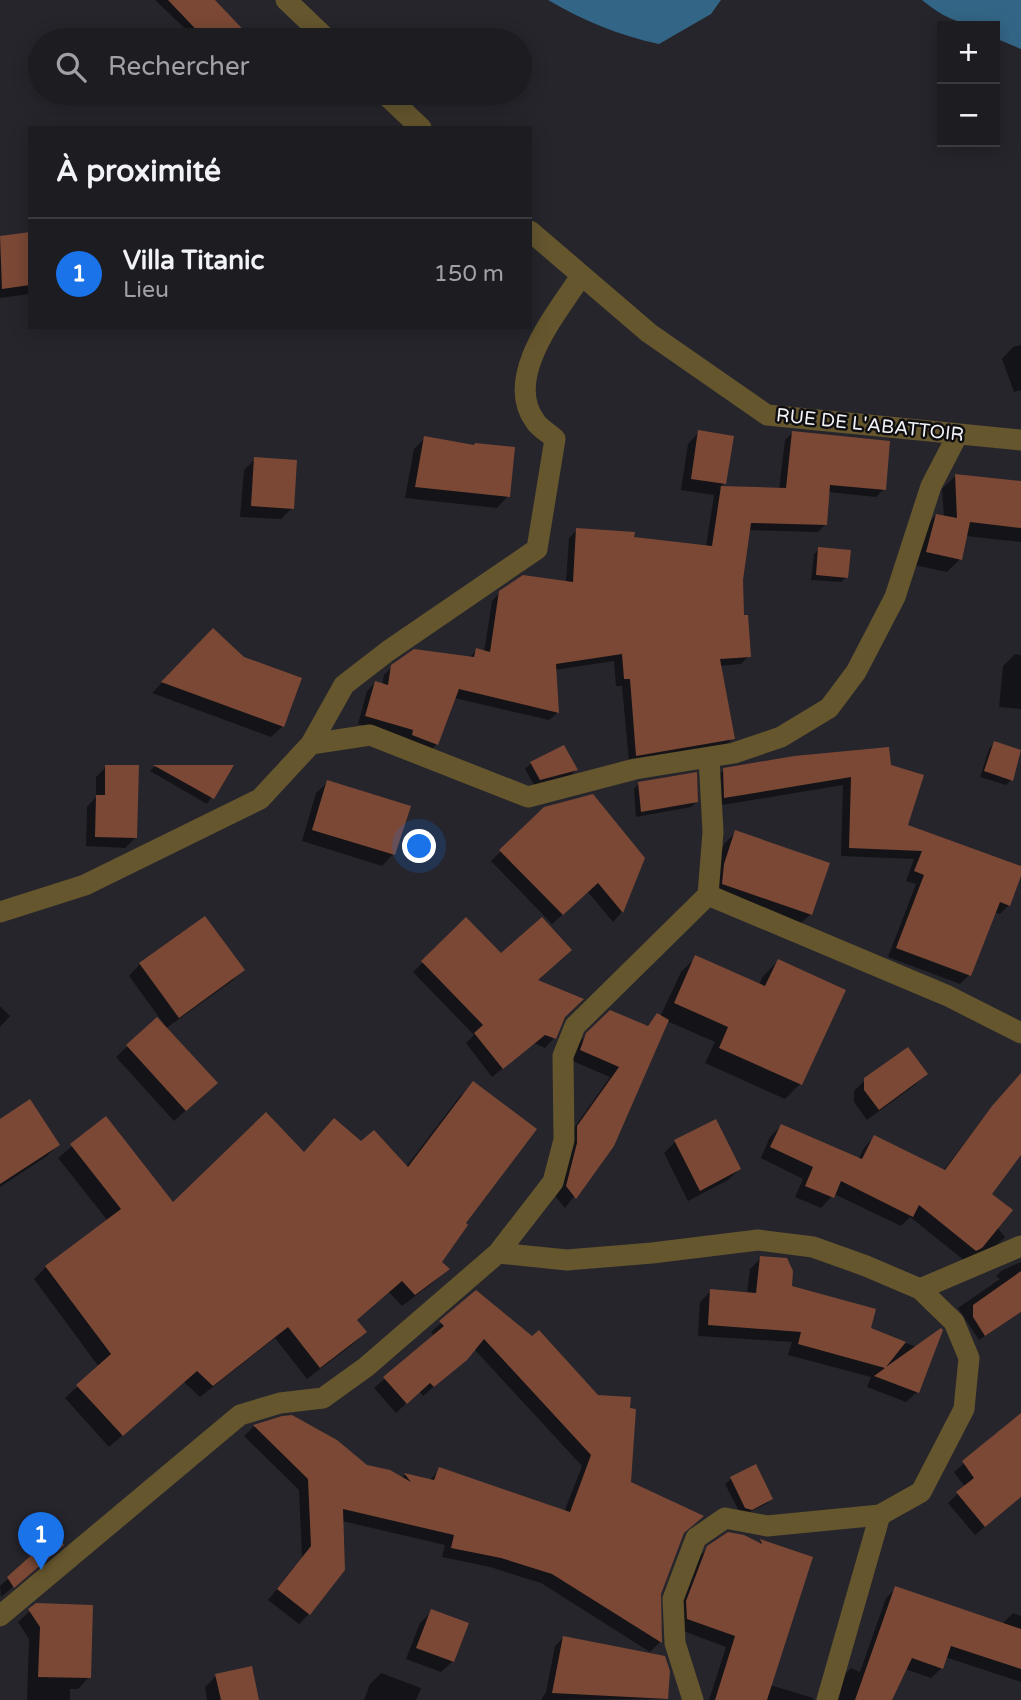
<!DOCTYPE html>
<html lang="fr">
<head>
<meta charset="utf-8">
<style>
	body { margin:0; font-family:"Varela Round",sans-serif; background:#25252a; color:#f1f3f6 }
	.controls { position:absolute; right:21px; top:21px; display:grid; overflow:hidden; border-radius:0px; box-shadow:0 4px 18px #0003 }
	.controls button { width:63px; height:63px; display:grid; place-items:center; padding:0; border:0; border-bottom:2px solid #3a3a3f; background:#1c1c21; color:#f1f3f6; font:35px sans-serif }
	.you { position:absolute; left:420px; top:847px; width:24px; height:24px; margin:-18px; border:5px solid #fff; border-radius:50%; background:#1a73e8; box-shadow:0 0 0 10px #1a73e833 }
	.badge { display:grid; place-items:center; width:46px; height:46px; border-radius:50%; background:#1a73e8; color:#fff; font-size:23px; font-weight:700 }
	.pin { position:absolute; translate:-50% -58px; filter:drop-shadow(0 2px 4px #0008) }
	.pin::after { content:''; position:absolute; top:37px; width:24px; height:21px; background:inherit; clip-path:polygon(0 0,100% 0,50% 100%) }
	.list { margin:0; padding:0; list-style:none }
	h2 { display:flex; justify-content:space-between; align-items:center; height:91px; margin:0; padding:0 28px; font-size:30px }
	h2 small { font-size:23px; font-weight:400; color:#a0a1a5 }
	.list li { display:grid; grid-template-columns:46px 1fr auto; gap:21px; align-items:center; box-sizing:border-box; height:112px; padding:0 28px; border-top:2px solid #3a3a3f }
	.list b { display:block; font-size:26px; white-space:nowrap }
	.list p { margin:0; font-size:23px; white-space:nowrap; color:#a0a1a5 }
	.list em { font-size:23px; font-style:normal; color:#a0a1a5 }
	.icon { flex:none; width:38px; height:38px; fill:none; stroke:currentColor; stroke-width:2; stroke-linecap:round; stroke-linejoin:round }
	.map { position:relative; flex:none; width:1021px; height:1700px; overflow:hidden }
	.search { position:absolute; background:#1c1c21; box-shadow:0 4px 18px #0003; left:28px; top:28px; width:504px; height:77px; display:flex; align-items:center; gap:18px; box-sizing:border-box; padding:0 24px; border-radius:38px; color:#a0a1a5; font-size:26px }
	.panel { position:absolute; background:#1c1c21; box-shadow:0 4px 18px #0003; left:28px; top:126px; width:504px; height:203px; border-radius:0px }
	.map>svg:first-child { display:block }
	.water { fill:#336686 }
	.shadow { fill:#0007 }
	.building { fill:#7b4835 }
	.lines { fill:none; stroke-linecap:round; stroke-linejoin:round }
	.minor { stroke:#65562e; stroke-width:21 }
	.labels { text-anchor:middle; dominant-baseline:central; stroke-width:5; stroke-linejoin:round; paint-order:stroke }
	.street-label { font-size:19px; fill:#f2f1f6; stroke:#0f0f12 }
</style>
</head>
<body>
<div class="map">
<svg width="1021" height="1700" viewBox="0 0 1021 1700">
	<rect width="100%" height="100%" fill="#26252c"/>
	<!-- water -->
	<path class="water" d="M548,0H721L711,14L659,44C618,35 584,21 548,0Z
		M922,0H1021V49L995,38V26C964,26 946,20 922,0Z"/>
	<!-- shadow -->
	<path class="shadow" d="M155,0H211L246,36L242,40H197Z
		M30,233V294L0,298V238Z
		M1021,345V390L1014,392L1002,359L1013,347Z
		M699,432L724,483L719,488L779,490L785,440L793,432L884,489L876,497L828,492L826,524L818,532L748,530L741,580L742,617L749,656L741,664L719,666L733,738L725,746L629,762L622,686H616L614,661L554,670L557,713L549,720L454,698L437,744L429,752L405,743L407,738L358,724L367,691L375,683L382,685L384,675L392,667L469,658L477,650L484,652L492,601L500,592L566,582L569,538L577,530L706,547L714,495L681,490L688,444Z
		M425,438L508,496L497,508L405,498L414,449Z
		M255,459L292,508L281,519L240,517L244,470Z
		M955,476L1021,483V542L966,536L960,559L947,572L914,565L923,529L936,515L944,517L942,489Z
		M819,549L846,577L841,582L811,580L814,554Z
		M213,630L283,726L271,737L152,693Z
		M1015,654L1021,655V709L999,707L1003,666Z
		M994,743L1011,780L1006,785L980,777L989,749Z
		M563,747L576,770L571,775L534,785L525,769L531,763Z
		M890,766L906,826L1021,868L1009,905L1000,914L994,912L969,975L960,984L888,957L916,884L906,881L914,859L841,856L843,785L716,806L714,779L724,770Z
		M106,767L135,838L125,848L86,846L87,807L96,797V777Z
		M154,767H231L207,804L150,771Z
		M328,782L393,854L382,866L302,841L316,793Z
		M639,783L696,802L691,807L636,817L634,789Z
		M544,808L643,858L622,912L613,922L588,892L552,924L491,861Z
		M736,832L811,914L799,925L711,895L713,877L724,844Z
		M466,920L501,956L536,981L564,1016L554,1038L545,1048L534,1043L492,1077L466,1043L474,1035L413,972Z
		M696,957L759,985L763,976L778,961L843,990L800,1084L785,1099L705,1063L715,1042L667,1021L609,1152L565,1208L556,1197L567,1155V1138L610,1077L570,1060L576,1046L610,1012L646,1027L657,1016L660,1017L681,972Z
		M140,964L243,970L232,981L165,1029L204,1094L174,1121L116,1057L157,1019L162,1025L164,1024L129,976Z
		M0,1006L10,1016L0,1027Z
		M926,1073L915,1085L867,1120L854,1102V1091L865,1080Z
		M1021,1074V1152L989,1194L997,1227L1005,1237L994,1248L965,1261L910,1217L901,1226L834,1194L821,1208L795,1197L803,1179L761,1158L770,1137L781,1126L858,1160L864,1148L874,1137L943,1171L982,1120Z
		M473,1083L463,1224L439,1262L447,1269L435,1281L402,1306L389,1292L356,1321L365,1332L353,1344L307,1379L275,1338L200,1397L184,1382L109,1447L65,1398L99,1367L34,1279L46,1267L108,1221L58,1158L105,1118L173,1204L304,1153L361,1143L406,1167L460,1096Z
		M0,1121L58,1145L47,1156L0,1187Z
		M675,1142L739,1169L728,1180L688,1201L664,1153Z
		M761,1258L790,1287L869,1329L932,1353L917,1392L906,1402L867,1387L871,1377L788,1355L792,1342L698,1336L700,1302L711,1291L747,1294L750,1269Z
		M1021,1262V1312L979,1340L958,1308L1000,1279L996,1276L1001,1271Z
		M476,1292L629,1483L681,1535L659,1594L660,1642L650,1652L541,1583L490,1567L442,1557L445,1545L342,1521L309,1614L299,1624L268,1600L302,1558L299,1490L244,1436L253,1427L292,1417L366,1466L401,1478L405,1475L429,1481L440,1469L564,1512L582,1466L474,1349L454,1370L423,1396L419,1391L396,1413L374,1388L434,1336L431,1332Z
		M1021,1415V1497L975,1535L948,1503L965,1487L954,1472Z
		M755,1467L771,1499L766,1504L745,1514L740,1513L725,1484L731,1479Z
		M56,1536L51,1556L1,1597L0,1586Z
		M761,1541L811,1558L770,1685L813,1698V1700H709L726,1647L678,1629L677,1613L697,1559L708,1548L758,1544Z
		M896,1588L1003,1623L1013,1613L1021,1616V1682L945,1657L942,1668L931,1678L905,1669L890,1700H834L841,1678L851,1668L860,1672L886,1598Z
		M30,1611L89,1677L78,1689H70V1700H27L29,1639L18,1622Z
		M432,1611L453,1661L441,1672L406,1659L420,1623Z
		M563,1638L667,1699L541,1700L546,1692L555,1646Z
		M381,1673L421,1688L416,1700H364L370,1684Z
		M216,1676L258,1700H207L205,1687Z"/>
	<!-- building -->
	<path class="building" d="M168,0H215L253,40H206Z
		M30,232V285L2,289L0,236Z
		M698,430L734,436L726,484L691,479Z
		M792,431L890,441L886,490L830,485L827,525L751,523L743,580L744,615H748L751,657L720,659L735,739L636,756L630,679H624L622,654L556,664L559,713L459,689L438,745L412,735L413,730L365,716L375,681L388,685L391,665L414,649L474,657L476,648L490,652L499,591L523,575L573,582L576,528L635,532L634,537L712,546L721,486L786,488Z
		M424,436L474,445L475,443L515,447L510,497L415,487Z
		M254,457L297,460L294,509L251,506Z
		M955,474L1021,481V528L970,522L962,560L926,552L936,514L957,518Z
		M818,547L851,550L848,578L816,575Z
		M213,628L244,657L302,678L284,727L161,682Z
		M994,741L1021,750L1013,781L984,771Z
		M564,745L578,770L540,780L530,762Z
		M889,747L891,765L924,775L908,825L1021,866V876L1010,906L1000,902L971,976L896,948L924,875L914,871L922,851L849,848L851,777L724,798L723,768L794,756Z
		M105,765H139L137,838L95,837L96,795H105Z
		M153,765H234L214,799Z
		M697,772L698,802L641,812L638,782Z
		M327,780L411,806L395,855L312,830Z
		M593,794L645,858L623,913L598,883L563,915L499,850L544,807Z
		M735,830L830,863L812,915L722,884L724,864Z
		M205,916L245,970L179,1018L139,963Z
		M466,917L501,953L542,917L572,950L538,980L584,999L565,1017L556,1039L545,1035L503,1069L474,1033L483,1025L421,961Z
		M695,955L765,986L778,959L846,990L802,1085L719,1048L728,1027L674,1003Z
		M610,1010L648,1026L657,1013L669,1020L614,1146L576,1199L566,1186L577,1143V1126L619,1067L580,1050L586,1033Z
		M157,1017L218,1083L186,1111L126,1045Z
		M908,1047L928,1074L879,1110L864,1090V1078Z
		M1021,1073V1155L992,1194L1013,1210L982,1248L976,1251L919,1205L913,1217L841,1181L834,1198L805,1186L813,1167L770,1147L781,1124L862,1159L874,1135L945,1170L992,1106Z
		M473,1081L537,1129L466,1223L468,1225L442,1262L450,1269L415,1295L402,1281L357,1320L367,1332L320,1368L288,1327L213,1386L197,1371L123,1436L76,1385L111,1354L45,1266L121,1209L70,1144L106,1116L173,1202L266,1112L304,1152L334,1118L361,1141L374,1130L408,1167Z
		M30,1099L60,1145L0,1184V1119Z
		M716,1119L741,1169L700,1191L674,1140Z
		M760,1256L787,1258L793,1271L792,1286L876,1309L871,1328L906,1342L886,1367L941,1328L943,1330L919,1393L874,1376L885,1368L798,1344L801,1332L708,1325L710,1289L756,1293Z
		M1021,1271V1312L985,1336L973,1317V1305Z
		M476,1290L532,1336L539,1330L598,1395L631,1397L630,1408L636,1409L631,1482L704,1516L684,1533L661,1594L662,1643L552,1574L501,1558L451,1548L454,1535L343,1509L345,1570L310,1615L277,1589L311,1546L308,1479L253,1425L282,1416L292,1415L337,1440L367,1465L390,1470L411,1482L404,1473L434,1480L439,1467L570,1512L591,1455L484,1339L467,1360L434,1387L430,1383L407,1404L383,1377L444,1326L439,1321Z
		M1021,1413V1497L985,1527L956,1492L974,1478L962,1461Z
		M756,1464L773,1499L752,1510L745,1508L730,1477Z
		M728,1532L744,1535L762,1544L760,1539L813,1557L767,1700H715L735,1636L687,1619L686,1601L707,1546Z
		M56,1533L64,1545L14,1588L7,1577Z
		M895,1586L1021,1629V1669L951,1646L943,1669L912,1658L892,1700H855Z
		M36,1603L93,1605L91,1678L38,1677L40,1627L28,1609Z
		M431,1609L469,1623L454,1662L416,1648Z
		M563,1636L665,1656L670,1671L668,1699L552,1693Z
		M252,1666L259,1700H221L215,1674Z"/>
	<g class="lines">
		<!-- minor -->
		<path class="minor" d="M286,0L328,40
			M384,93L421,128
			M530,231L649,333L767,415L1021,440
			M311,744L370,735L528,797L635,769L734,753L781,737L829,708L856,672L895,597L931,486L958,434
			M708,895L713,832L709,758
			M0,912L85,885L260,799L311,744L344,685L388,651L537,549L555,439C549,433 539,428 535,421C503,377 557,313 581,276
			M498,1253L567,1260L652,1253L758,1240L813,1247L866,1266L920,1289L954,1322L969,1358L964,1409L921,1492L880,1515L767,1526L725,1518L696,1538L673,1599L675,1643L693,1700
			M920,1289L1021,1246
			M0,1616L240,1415L280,1403L323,1398L366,1367L498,1253L553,1182L564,1140L563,1056L575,1026L708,895L948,996L1021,1033
			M827,1700L880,1515"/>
	</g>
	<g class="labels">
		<!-- street labels -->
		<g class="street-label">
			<text transform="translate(870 425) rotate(6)">RUE DE L'ABATTOIR</text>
		</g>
	</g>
</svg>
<div class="controls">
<button>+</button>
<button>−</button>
</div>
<div class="you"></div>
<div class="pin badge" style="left:41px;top:1570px">1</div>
<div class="search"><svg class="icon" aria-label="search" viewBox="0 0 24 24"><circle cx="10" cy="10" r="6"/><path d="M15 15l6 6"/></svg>Rechercher</div>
<section class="panel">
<h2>À proximité<small></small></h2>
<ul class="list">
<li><span class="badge">1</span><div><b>Villa Titanic</b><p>Lieu</p></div><em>150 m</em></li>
</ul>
</section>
</div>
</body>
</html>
